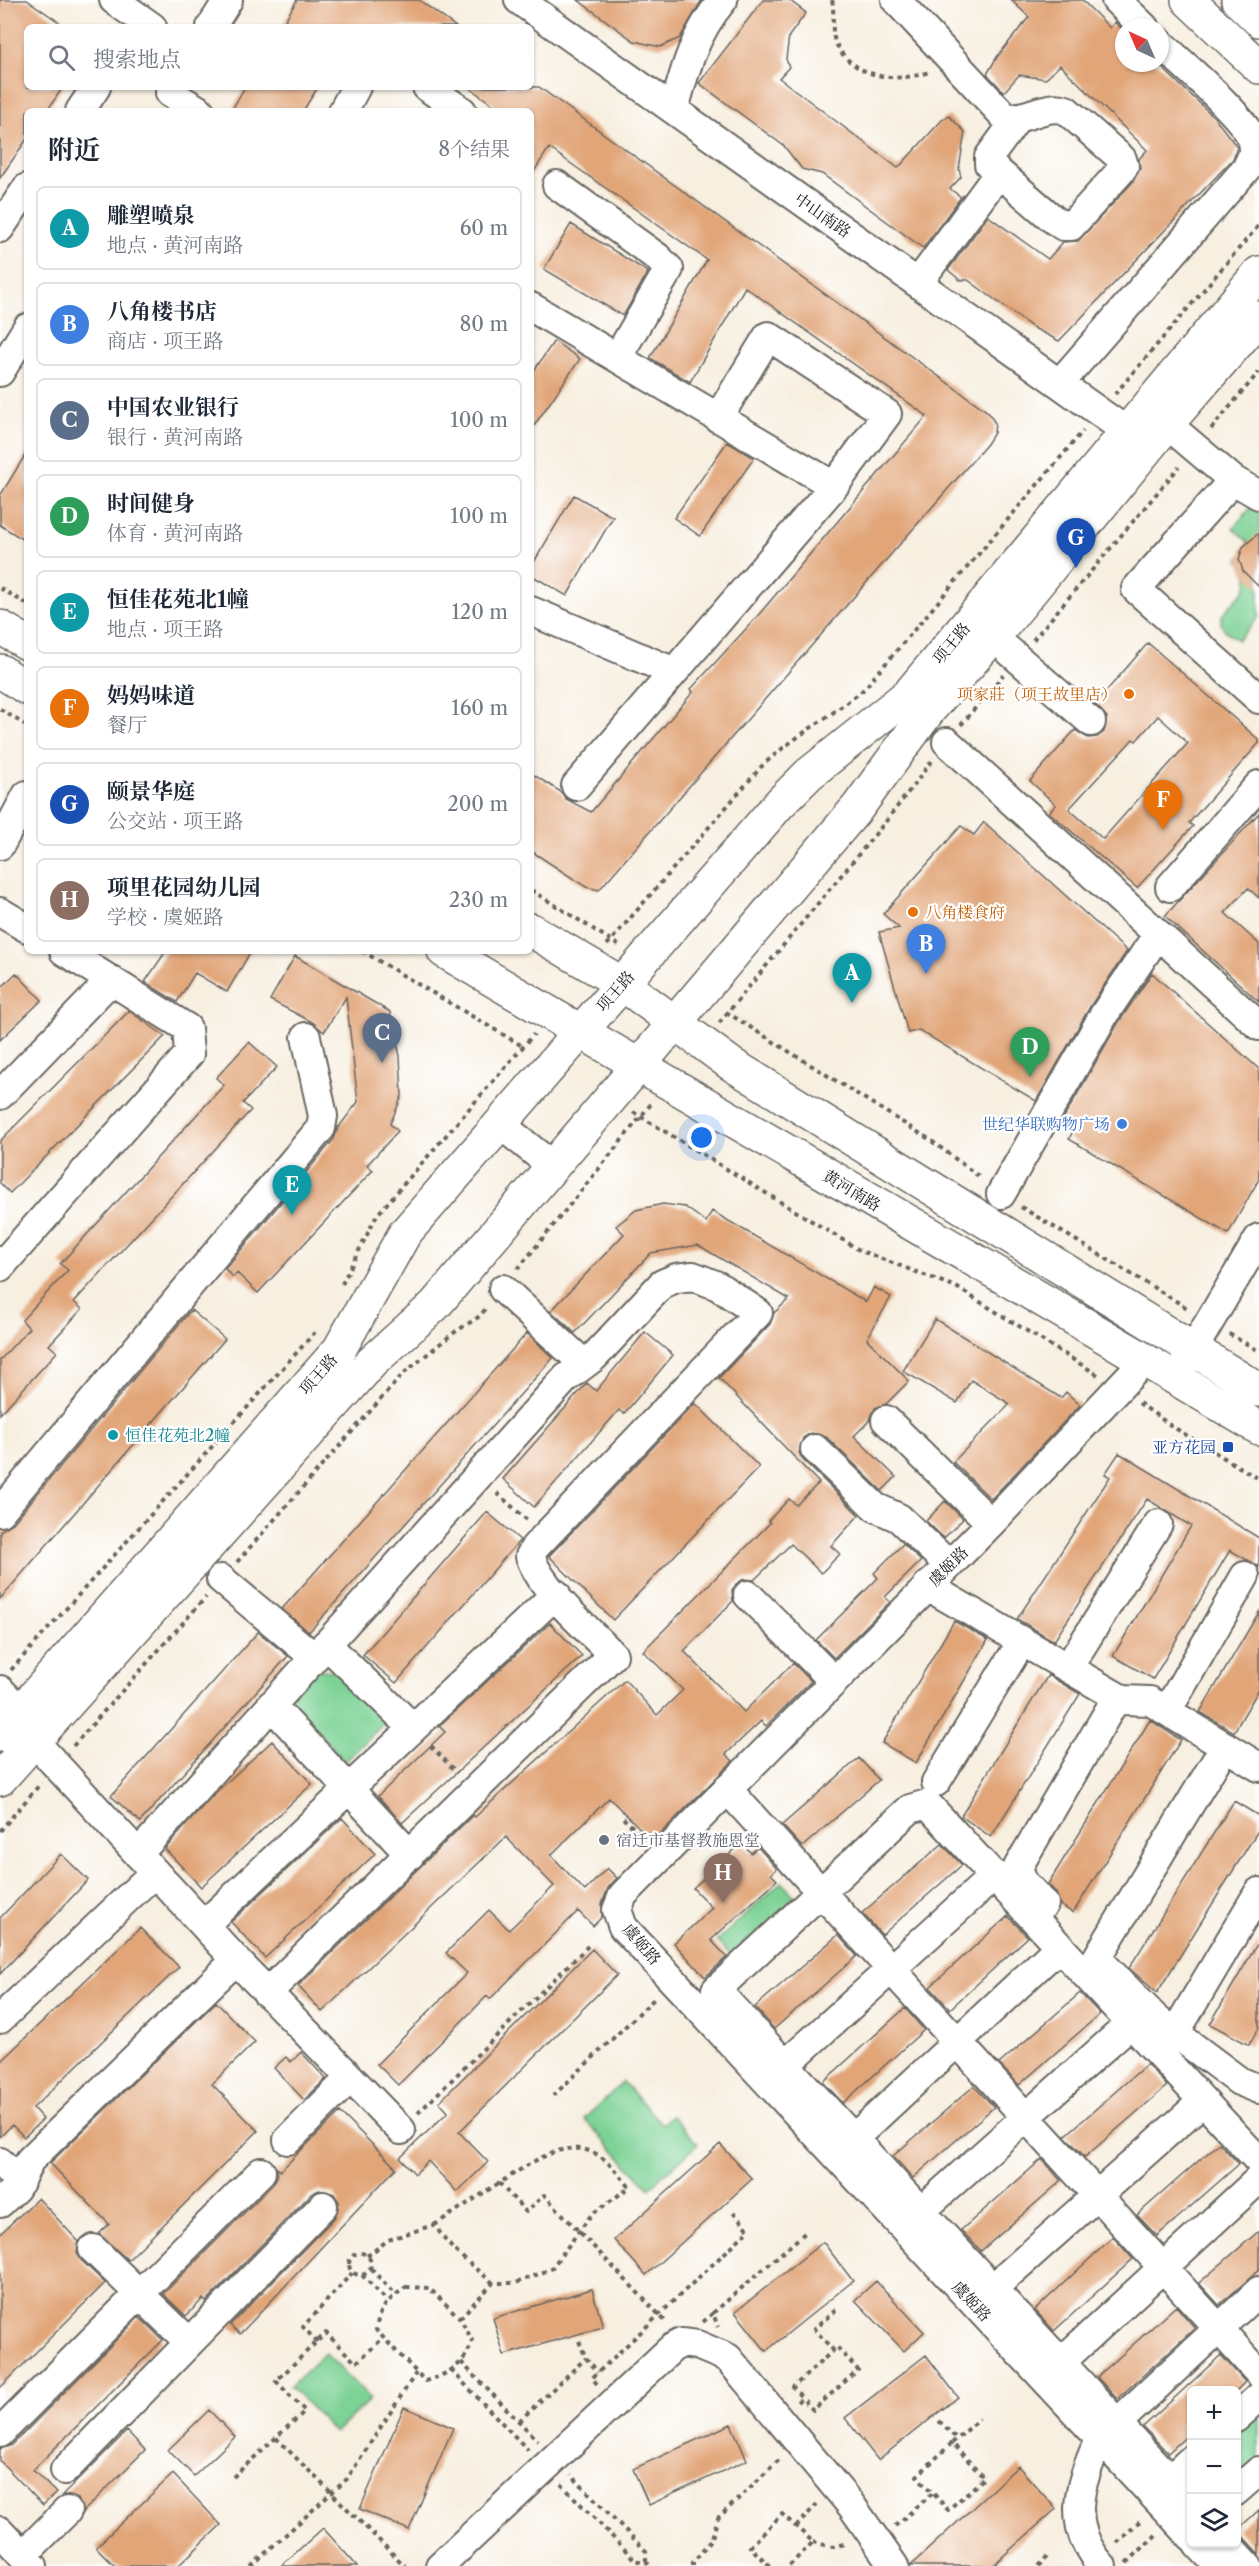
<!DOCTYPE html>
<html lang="zh">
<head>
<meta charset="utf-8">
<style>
	body { margin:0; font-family:"Libre Caslon Text","Noto Serif SC",serif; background:#f6f6f7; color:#1f2937 }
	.controls { position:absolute; right:18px; bottom:18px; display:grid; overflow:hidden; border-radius:9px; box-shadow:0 2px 4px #0004 }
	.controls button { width:54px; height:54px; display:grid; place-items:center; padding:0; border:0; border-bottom:2px solid #e0e1e3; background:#fff; color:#1f2937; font:30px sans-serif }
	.compass { position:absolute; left:1115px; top:18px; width:54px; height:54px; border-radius:50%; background:#fff; box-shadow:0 2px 4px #0004; rotate:316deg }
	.you { position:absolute; left:702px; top:1138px; width:21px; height:21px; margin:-15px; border:4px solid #fff; border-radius:50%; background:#1a73e8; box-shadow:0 0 0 9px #1a73e833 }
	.badge { display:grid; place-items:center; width:39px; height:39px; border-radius:50%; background:#b5179e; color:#fff; font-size:20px; font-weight:700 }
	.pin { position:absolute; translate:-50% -50px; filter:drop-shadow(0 2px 3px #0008) }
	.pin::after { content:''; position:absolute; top:32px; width:21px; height:18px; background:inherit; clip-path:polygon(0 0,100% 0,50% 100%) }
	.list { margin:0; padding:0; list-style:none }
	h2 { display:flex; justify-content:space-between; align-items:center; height:78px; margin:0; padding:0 24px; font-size:26px }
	h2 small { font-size:20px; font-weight:400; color:#747a83 }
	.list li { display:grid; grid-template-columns:39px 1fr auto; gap:18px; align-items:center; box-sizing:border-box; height:84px; margin:0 12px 12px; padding:0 12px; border:2px solid #e0e1e3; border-radius:9px }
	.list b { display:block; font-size:22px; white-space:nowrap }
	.list p { margin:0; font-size:20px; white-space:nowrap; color:#747a83 }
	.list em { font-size:20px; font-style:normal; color:#747a83 }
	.icon { flex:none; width:33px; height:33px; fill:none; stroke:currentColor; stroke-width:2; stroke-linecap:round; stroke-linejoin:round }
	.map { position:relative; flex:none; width:1259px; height:2566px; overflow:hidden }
	.search { position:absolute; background:#fff; box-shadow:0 2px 4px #0004; left:24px; top:24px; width:510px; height:66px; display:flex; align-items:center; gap:15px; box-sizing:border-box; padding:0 21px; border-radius:9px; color:#747a83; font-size:22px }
	.panel { position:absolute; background:#fff; box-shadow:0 2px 4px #0004; left:24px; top:108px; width:510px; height:846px; border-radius:9px }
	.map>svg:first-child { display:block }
	.green { fill:#7dd295; stroke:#4c7758; stroke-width:1.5 }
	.building { fill:#e1a578; fill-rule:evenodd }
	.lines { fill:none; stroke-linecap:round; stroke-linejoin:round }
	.minor-casing { stroke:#696661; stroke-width:32 }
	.major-casing { stroke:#696661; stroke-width:36 }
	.path { stroke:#696661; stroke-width:4; stroke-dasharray:4.5 4.5; stroke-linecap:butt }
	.minor { stroke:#fff; stroke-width:28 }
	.major { stroke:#fff; stroke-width:33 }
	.food-dot { fill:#e8710a; stroke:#fff; stroke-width:2 }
	.shop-dot { fill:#3f7fe0; stroke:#fff; stroke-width:2 }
	.culture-dot { fill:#0f9aa8; stroke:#fff; stroke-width:2 }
	.transit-dot { fill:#1a4fb4; stroke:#fff; stroke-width:2 }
	.worship-dot { fill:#6b7280; stroke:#fff; stroke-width:2 }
	.labels { text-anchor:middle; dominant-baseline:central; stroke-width:4.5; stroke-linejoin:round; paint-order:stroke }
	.street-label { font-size:16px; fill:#1c1c1c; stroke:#fff }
	.food-label { font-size:16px; fill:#c56008; stroke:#fff; text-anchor:end }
	.shop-label { font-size:16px; fill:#366cbe; stroke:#fff; text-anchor:end }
	.culture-label { font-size:16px; fill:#0d838f; stroke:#fff; text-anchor:start }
	.transit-label { font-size:16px; fill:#164399; stroke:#fff; text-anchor:end }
	.worship-label { font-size:16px; fill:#5b616d; stroke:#fff; text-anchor:start }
</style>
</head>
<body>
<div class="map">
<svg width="1259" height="2566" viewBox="0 0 1259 2566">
	<rect width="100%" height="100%" fill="#fff"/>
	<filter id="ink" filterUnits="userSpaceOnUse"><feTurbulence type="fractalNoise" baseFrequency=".0167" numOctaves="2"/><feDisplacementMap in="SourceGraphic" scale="12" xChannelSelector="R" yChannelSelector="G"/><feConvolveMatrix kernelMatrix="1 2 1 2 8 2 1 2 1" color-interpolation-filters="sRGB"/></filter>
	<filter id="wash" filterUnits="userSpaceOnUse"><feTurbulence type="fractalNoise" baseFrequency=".008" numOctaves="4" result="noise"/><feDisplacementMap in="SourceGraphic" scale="24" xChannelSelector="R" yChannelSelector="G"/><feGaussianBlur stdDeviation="1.35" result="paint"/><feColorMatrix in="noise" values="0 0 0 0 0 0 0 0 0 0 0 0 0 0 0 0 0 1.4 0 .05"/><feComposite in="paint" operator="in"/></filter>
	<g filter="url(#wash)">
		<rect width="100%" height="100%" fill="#f7efe0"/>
		<!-- green -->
		<path class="green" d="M1256,502L1259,505V617L1238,640C1195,615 1246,605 1248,580C1248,573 1240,566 1239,559L1248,542L1233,528Z
			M313,1669L343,1672L389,1718L345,1762L287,1698Z
			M781,1882L800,1902L736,1961L717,1941Z
			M623,2082L662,2124L672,2116L698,2144L649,2188L584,2119Z
			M325,2353L370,2399L335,2433L290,2386Z
			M1259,2414V2465L1237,2486V2434Z"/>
		<g id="blocks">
			<!-- building -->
			<path class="building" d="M0,0H27L66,27H27V87H63L47,111H27V139L0,178Z
				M297,0H419L456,27H281Z
				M578,0H702L680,38L660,47L634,41Z
				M763,0H789L806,13L789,36L786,59L789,67L779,78L898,168L942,120L949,116L965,132L959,169L961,177L950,189L961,197L923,248L822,174L802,169L784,146L699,83Z
				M1011,0H1082L1110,28L1115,22L1124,31V63H1157L1214,117L1237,147L1233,159L1059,341L1032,327L968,280H960L948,270L988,216L1048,259L1063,242L1078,241L1132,183L1140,169L1139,159L1147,150L1060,65L1046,79L1019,75L1004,92L987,74L997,57L1029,17Z
				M245,87H318L303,111H231Z
				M468,87H539L988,412L995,423L994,433L987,444L599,890L586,887L531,851V773L561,792L566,799L591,812L693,692L691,689L755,619L927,416L745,287L690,382L650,358L707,260L549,148L531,176V111H502Z
				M571,224L648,272L623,316L544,269Z
				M554,341L580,359L531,430V375Z
				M727,442L754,458L700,536L674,518Z
				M27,452V542L0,525V496Z
				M574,495L613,517L567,596L531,575V567Z
				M1259,533V587L1243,571L1239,559L1243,547Z
				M1148,643L1259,740V743L1189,823L1193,826L1137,888L1049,812L1056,805L1030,781L1075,730L1088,738L1097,737L1104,732L1107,717L1095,704ZM1158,716L1188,743L1103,839L1069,809L1133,739L1136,741Z
				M1259,813V898L1248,888L1225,913L1259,944V1002L1165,916Z
				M984,822L1127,951L1091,1005L1036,1101L919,1030L908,1033L879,932L899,928L883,914L961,826L974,835Z
				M166,951H251L227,992L195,973L177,1002L145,982Z
				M295,956L390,1012L400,1056L402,1096L390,1124L398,1131L367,1165L373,1170L258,1293L237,1273L233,1277L225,1269L334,1139L338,1128L358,1102L346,997L324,1032L312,1022L270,1000Z
				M16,973L42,1000L0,1040V989Z
				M1152,973L1259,1069V1179L1228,1234L1069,1139L1074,1129L1062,1121L1119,1022Z
				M129,1011L165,1036L10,1193L0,1183V1141Z
				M249,1042L277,1067L243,1103L251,1110L74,1302L82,1309L49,1345L57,1352L0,1414V1360L29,1328L22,1320L68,1270L60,1264L224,1085L216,1078Z
				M663,1204L685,1207L706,1222L712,1211L866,1302L874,1287L891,1297L867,1339L909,1381L886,1404L875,1408L870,1420L854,1436L896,1477L882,1491L826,1437L811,1433L803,1438L799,1453L803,1460L859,1515L831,1546L840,1554L821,1573L791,1544L754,1580L744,1579L736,1584L732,1591L733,1601L684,1651L744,1712L793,1663L811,1681L766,1726L761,1721L726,1754L733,1761L653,1841L609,1798L551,1855L585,1891L607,1868L617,1878L608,1888L602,1904V1917L593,1926L578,1911L490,1999L487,1996L398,2085L377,2064L467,1973L446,1953L489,1910L509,1930L554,1886L506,1837L322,2012L298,1986L473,1815L475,1817L625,1680L657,1715L683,1690L643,1651L770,1523L768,1521L789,1499L796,1505L819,1483L719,1378L770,1324L774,1313L789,1299L698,1245L651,1253L575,1333L551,1311L624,1234L616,1226L636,1210Z
				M191,1310L225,1339L0,1599V1531L13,1523Z
				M935,1319L1061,1398L1066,1392L1080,1405L991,1499L953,1462L1010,1404L971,1380L957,1403L903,1371Z
				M645,1332L673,1355L624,1414L619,1410L534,1507L503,1479L587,1383L596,1391Z
				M527,1333L553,1358L309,1632L282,1609Z
				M695,1403L759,1467L613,1620L549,1556Z
				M1119,1453L1259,1538V1567L1230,1550L1153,1679L1113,1656L1191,1526L1147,1499L1054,1641L1017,1619L1110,1477L1105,1474Z
				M945,1501L963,1519L944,1538L926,1521Z
				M487,1512L520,1540L396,1683L363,1655Z
				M903,1544L921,1561L885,1597L890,1602L834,1658L816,1640L878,1578L874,1573Z
				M1259,1612V1689L1234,1732L1200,1712Z
				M954,1621L988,1640L916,1763L882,1743Z
				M550,1623L582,1656L402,1823L378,1796L445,1732L439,1726Z
				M258,1632L288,1656L140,1822L111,1796Z
				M1048,1675L1080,1694L991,1837L961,1816Z
				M1150,1720L1181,1740L1073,1913L1060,1905L1056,1893L1048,1884Z
				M272,1741L312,1784L201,1887L165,1849L212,1796Z
				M859,1758L879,1780L802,1847L782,1825Z
				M1234,1801L1259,1816V1829L1157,1993L1129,1968Z
				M342,1818L375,1854L265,1958L231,1922Z
				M742,1843L751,1853L758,1847L777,1869L771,1874L777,1880L711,1940L727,1957L705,1977L674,1943L712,1908L693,1888Z
				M942,1844L962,1865L882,1935L862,1913Z
				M61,1854L88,1880L0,1974V1918Z
				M1008,1916L1028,1937L950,2009L930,1987Z
				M140,1928L179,1967L33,2108L43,2119L24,2137L12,2125L0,2137V2062Z
				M838,1935L857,1956L774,2029L755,2007Z
				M1259,1941V2028L1249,2045L1210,2024Z
				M592,1949L617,1975L459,2132L488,2162L457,2192L428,2161L415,2174L400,2158L448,2112L439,2102Z
				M1080,1993L1100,2014L1019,2085L999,2064Z
				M216,2002L255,2042L212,2084L258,2131L128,2260L99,2234L109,2224L50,2163Z
				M905,2008L924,2030L843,2103L823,2082Z
				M301,2052L326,2079L304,2100L274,2068L286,2057L291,2062Z
				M1147,2064L1167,2086L1085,2157L1065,2136Z
				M974,2086L994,2107L913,2178L893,2156Z
				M340,2112L396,2168L240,2334L230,2325L335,2217L339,2202L334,2194L319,2190L311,2194L206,2302L203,2299L186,2316L163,2294L273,2184L277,2177V2168L280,2171Z
				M1219,2143L1239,2164L1157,2236L1137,2215Z
				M720,2144L752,2179L646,2275L614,2240Z
				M1042,2159L1061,2181L981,2251L961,2230Z
				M38,2198L79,2242L77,2253L81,2260L105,2283L0,2388V2234Z
				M1259,2231V2270L1219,2305L1199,2283Z
				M1113,2237L1133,2259L1054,2331L1035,2310Z
				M823,2242L853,2281L766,2351L735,2312Z
				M876,2281L924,2332L904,2351L855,2300Z
				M592,2289L603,2327L504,2355L493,2318Z
				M1176,2306L1195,2328L1117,2399L1097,2377Z
				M139,2317L163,2340L33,2470L56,2493L43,2505L0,2461V2449L12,2445Z
				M926,2355L958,2397L878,2460L845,2418Z
				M1221,2355L1245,2382L1236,2391H1191V2432L1168,2453L1143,2427Z
				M404,2407L453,2428L409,2530L360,2509Z
				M209,2410L235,2437L194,2476L168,2450Z
				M731,2424L747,2460L649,2505L633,2469Z
				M127,2431L145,2450L83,2512L78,2499L63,2495Z
				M1018,2466L1056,2509L992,2566H910Z
				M173,2474L221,2525L178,2566H115L96,2547Z
				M1259,2510V2554L1237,2530Z
				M323,2528L357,2566H281Z"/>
		</g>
	</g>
	<g filter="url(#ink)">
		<use href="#blocks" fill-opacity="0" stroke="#696661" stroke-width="1.5"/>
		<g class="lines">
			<defs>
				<path id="minor" d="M114,0L152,27
					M519,0L1126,431
					M896,0L1006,118C1028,120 1046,103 1066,110L1122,159L1124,166L1119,173L1071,226H1063L1053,219L989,164V157L1017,119
					M1116,0L1144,27
					M211,27L228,0
					M427,87L462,111
					M170,93L200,111
					M674,110C685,68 695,33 723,0
					M80,111L96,87
					M343,111L356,87
					M557,185L657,257L669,269L617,358
					M0,228L27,188
					M918,283L998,174
					M531,307L834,486L576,786
					M0,372L27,328
					M1060,383L1246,169C1250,160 1256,152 1253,142C1247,118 1181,63 1160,43
					M718,418L768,336L887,414L834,486
					M1167,424L1233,480L1136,589L1259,699
					M1233,480L1259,495
					M531,611L674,672
					M993,637L1091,722
					M947,742L1259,1026
					M0,845L27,795
					M1170,887L1259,785
					M0,912L27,928
					M0,1095L111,980
					M500,1124L552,1166
					M1001,1194L1105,1013L1158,934
					M0,1267L189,1054L187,1028L64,951
					M503,1289L584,1364
					M1146,1359L991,1523L623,1895L617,1910L623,1927L1192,2537
					M1182,1368L1259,1238
					M886,1420L991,1523
					M815,1449L875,1507L899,1518L949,1565
					M0,1512L321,1128L323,1116L306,1037
					M221,1579L314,1657
					M927,1586L1123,1700L1150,1701L1259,1767
					M748,1595L834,1681
					M326,1644L413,1728
					M1068,1668L1158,1524
					M0,1690L36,1727
					M271,1705L410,1855
					M1167,1711L1245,1576
					M34,1741L236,1960L401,2130
					M936,1782L1022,1641
					M727,1789L1259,2373
					M138,1854L566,1378L594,1357L662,1284L676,1278L693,1276L718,1286L758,1313L535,1547L530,1556C542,1591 587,1628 613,1655L267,1993
					M1044,1904L1023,1882L1018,1867L1117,1697
					M204,1925L556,1594
					M1097,1958L1156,2019L1239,2081L1259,2089
					M1097,1958L1225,1746
					M0,2019L155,1872
					M1175,2033L1259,1892
					M785,2065L995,1875
					M854,2138L1060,1946
					M288,2140L350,2078
					M0,2162L20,2182
					M0,2203L16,2188L30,2160L236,1960
					M921,2211L1131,2023
					M93,2249L189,2342
					M992,2289L1203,2101
					M1061,2362L1259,2179
					M1236,2418L1259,2397
					M1117,2423L1259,2291
					M0,2433L261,2172
					M1100,2438C1079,2483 1065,2525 1102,2566
					M65,2470L323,2206
					M1236,2491L1259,2471
					M1156,2492L1192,2459
					M1192,2504L716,1990L910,1809L927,1804L1259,2161
					M0,2531L33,2566
					M1198,2544L1219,2566
					M1228,2544L1248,2566
					M23,2555L67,2511
					M440,2566L672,2348L681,2343L697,2345L728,2358L851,2505L894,2566"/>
				<path id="major" d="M1188,0L1259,67
					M1238,0L1259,20
					M0,627L27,643
					M0,671L27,688
					M531,930L621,983L731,1064L1259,1390
					M444,951C715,1112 990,1266 1259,1428
					M0,1735L339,1350L405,1233L780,803L809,774L909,694L1259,273
					M0,1779L372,1362L435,1305L858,807L929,710L1005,623L1167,424L1259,318"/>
			</defs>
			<!-- minor casing -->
			<use href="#minor" class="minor-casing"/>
			<!-- major casing -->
			<use href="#major" class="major-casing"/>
			<!-- path -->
			<path class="path" d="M832,0C835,12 831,25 834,38C847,77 897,85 931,71
				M1115,394L1259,225
				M1211,429L1259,372
				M0,588L27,604
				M1033,640L1179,467
				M0,709L27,726
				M961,725L1003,675
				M531,890L620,946
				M607,945L761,767C792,737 831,717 864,689L1083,431
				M362,951L524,1047
				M726,1012L929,1139L981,1178
				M719,1023L887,820L932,761
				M633,1112L861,1251L956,1287L1098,1375
				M1021,1207L1189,1309
				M518,1269L651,1104
				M342,1284L377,1215L534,1034
				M1229,1334L1259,1351
				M1139,1403L1173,1427L1259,1479
				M497,1493L527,1520
				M237,1562L403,1374L452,1334L480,1316L487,1307
				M11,1670L317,1330
				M73,1746L206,1597
				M431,1746L457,1773
				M623,1818L644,1838
				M0,1831L41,1783
				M553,2096L656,1997
				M418,2113L588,1946
				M349 2264a11 11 0 1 1 22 0a11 11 0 1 1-22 0Z
				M367,2256L388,2240L436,2224
				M371,2269L396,2295
				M362,2275L387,2301
				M493,2283C477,2269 441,2244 436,2224L499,2183
				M406,2287L429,2288L460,2318L472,2340C467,2364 447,2375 425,2381L376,2330C379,2308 388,2300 406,2287Z
				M713,2313L807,2231
				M460,2318L493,2283H516L551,2269L592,2214L630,2187C621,2178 611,2164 601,2157C566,2133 528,2166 499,2183L526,2212L544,2195L667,2323
				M703,2322L713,2313L718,2327
				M579,2341L586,2358L598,2372
				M317,2342L303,2327L352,2273
				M834,2351L814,2329L837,2309
				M461,2362L538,2441
				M451,2370L528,2450
				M597,2384L592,2378L749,2230L731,2209
				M797,2402L802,2398L793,2387L837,2347L858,2370L813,2410L802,2398
				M519,2421L586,2358
				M939,2421L957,2439
				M276,2438L405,2566
				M952,2443L980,2419
				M233,2477L305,2411L276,2381L326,2333L356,2363L382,2339
				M561,2484L636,2561H646V2551L571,2475
				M895,2526L933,2493L917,2476L952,2443L984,2478L948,2510L933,2493
				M796,2527L817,2504
				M813,2542L833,2547L847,2543
				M1117,2543L1142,2519
				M646,2561L650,2566
				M1127,2563L1156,2535
				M251,2566L347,2479L416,2373
				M693,2566V2562L711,2541L718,2518L781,2458
				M770,2566L750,2547L782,2514L813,2542L789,2566
				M1038,2566L1047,2557"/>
			<!-- minor -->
			<use href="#minor" class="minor"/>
			<!-- major -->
			<use href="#major" class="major"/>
		</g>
	</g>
	<!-- markers -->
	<g class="food-dot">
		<circle cx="1129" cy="694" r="6"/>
		<circle cx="913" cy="912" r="6"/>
	</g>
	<circle class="shop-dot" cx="1122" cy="1124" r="6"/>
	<circle class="culture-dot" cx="113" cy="1435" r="6"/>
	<rect class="transit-dot" x="1222" y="1441" width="12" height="12" rx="3"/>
	<circle class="worship-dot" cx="604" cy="1840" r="6"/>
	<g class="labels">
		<!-- street labels -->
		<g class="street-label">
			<text transform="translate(823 215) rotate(35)">中山南路</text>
			<text transform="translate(951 643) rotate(-50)">项王路</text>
			<text transform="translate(615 991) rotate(-49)">项王路</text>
			<text transform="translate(852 1190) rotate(31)">黄河南路</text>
			<text transform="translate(318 1374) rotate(-49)">项王路</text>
			<text transform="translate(948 1566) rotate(-45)">虞姬路</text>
			<text transform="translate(642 1944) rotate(49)">虞姬路</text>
			<text transform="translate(972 2301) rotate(47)">虞姬路</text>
		</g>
		<!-- food labels -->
		<g class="food-label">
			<text x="1117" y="694">项家莊（项王故里店）</text>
			<text x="925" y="912" text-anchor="start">八角楼食府</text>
		</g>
		<!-- shop labels -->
		<g class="shop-label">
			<text x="1110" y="1124">世纪华联购物广场</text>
		</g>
		<!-- culture labels -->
		<g class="culture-label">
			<text x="125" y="1435">恒佳花苑北2幢</text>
		</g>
		<!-- transit labels -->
		<g class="transit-label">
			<text x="1216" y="1447">亚方花园</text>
		</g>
		<!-- worship labels -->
		<g class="worship-label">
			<text x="616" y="1840">宿迁市基督教施恩堂</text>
		</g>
	</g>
</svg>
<div class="controls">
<button>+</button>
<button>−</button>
<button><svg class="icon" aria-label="layers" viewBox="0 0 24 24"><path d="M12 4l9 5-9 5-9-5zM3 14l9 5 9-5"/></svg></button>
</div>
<svg class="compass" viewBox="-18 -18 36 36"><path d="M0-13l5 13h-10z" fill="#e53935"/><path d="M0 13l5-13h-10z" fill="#747a83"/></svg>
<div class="you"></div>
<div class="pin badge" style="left:852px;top:1003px;background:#0f9aa8">A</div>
<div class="pin badge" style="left:926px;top:974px;background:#3f7fe0">B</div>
<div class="pin badge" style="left:382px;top:1063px;background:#5c6f8a">C</div>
<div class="pin badge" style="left:1030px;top:1077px;background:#2e9e5b">D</div>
<div class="pin badge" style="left:292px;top:1215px;background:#0f9aa8">E</div>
<div class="pin badge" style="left:1163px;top:830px;background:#e8710a">F</div>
<div class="pin badge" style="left:1076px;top:568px;background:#1a4fb4">G</div>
<div class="pin badge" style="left:723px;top:1903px;background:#8d6e63">H</div>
<div class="search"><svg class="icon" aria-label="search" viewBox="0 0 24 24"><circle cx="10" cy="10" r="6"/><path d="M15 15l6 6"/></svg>搜索地点</div>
<section class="panel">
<h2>附近<small>8个结果</small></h2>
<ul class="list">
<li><span class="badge" style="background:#0f9aa8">A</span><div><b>雕塑喷泉</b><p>地点 · 黄河南路</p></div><em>60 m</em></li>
<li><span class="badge" style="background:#3f7fe0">B</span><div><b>八角楼书店</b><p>商店 · 项王路</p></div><em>80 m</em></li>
<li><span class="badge" style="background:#5c6f8a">C</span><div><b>中国农业银行</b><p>银行 · 黄河南路</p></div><em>100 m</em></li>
<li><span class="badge" style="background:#2e9e5b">D</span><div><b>时间健身</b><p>体育 · 黄河南路</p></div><em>100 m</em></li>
<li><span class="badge" style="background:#0f9aa8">E</span><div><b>恒佳花苑北1幢</b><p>地点 · 项王路</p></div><em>120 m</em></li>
<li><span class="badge" style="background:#e8710a">F</span><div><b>妈妈味道</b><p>餐厅</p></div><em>160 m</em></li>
<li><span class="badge" style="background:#1a4fb4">G</span><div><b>颐景华庭</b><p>公交站 · 项王路</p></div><em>200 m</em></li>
<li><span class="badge" style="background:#8d6e63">H</span><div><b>项里花园幼儿园</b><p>学校 · 虞姬路</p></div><em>230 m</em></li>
</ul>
</section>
</div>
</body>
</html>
